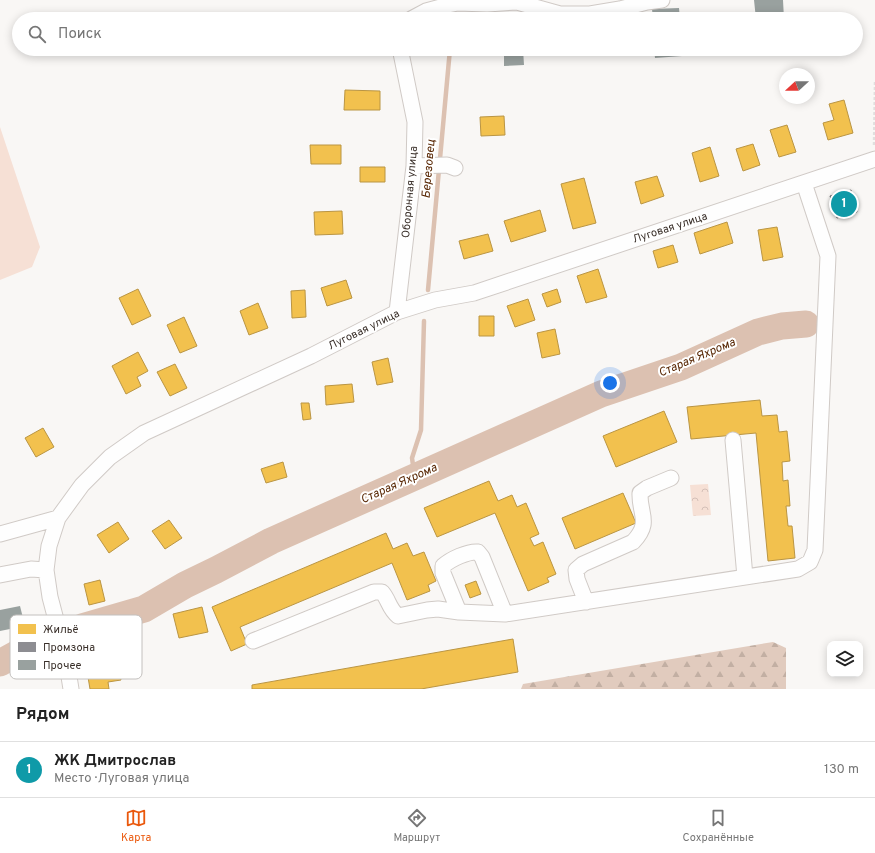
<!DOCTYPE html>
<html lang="ru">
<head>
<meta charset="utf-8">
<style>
	body { margin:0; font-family:Overpass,sans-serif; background:#f6f6f6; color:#222 }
	.controls { position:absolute; right:12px; bottom:12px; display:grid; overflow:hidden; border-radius:8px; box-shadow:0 2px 10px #0003 }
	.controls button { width:36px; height:36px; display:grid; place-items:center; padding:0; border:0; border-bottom:1px solid #e0e0e0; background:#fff; color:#222; font:20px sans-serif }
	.compass { position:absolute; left:779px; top:68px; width:36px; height:36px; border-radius:50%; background:#fff; box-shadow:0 2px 10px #0003; rotate:249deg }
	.you { position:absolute; left:610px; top:383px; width:14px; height:14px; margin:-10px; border:3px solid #fff; border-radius:50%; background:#1a73e8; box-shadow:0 0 0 6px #1a73e833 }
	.badge { display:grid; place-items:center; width:26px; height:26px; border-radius:50%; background:#ea580c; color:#fff; font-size:13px; font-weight:700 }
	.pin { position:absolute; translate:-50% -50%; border:2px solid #fff; box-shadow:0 1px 4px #0006 }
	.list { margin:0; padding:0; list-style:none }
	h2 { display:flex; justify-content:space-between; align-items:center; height:52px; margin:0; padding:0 16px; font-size:17px }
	h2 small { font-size:13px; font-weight:400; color:#767676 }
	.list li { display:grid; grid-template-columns:26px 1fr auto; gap:12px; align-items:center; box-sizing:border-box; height:56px; padding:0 16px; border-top:1px solid #e0e0e0 }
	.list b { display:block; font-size:15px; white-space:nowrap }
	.list p { margin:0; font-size:13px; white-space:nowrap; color:#767676 }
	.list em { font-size:13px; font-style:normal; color:#767676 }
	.icon { flex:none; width:22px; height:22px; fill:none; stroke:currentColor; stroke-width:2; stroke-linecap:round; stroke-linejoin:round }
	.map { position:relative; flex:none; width:875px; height:689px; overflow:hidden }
	.search { position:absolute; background:#fff; box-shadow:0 2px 10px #0003; left:12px; right:12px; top:12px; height:44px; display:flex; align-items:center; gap:10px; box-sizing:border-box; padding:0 14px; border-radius:22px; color:#767676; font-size:15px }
	.sheet { height:108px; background:#fff }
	nav { display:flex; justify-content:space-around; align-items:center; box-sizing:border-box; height:56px; border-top:1px solid #e0e0e0; background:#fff; font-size:11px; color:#767676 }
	nav a { display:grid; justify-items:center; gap:2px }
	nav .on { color:#ea580c }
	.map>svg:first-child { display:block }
	.grass { fill:#f6e0d5 }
	.forest { fill:url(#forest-firs) }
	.park { fill:url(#park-crowns) }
	.homes { fill:#f2c14e; stroke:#ba9543 }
	.industry { fill:#8d8d92; stroke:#747072 }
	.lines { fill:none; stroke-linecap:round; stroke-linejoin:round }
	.stream { stroke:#dcc1b1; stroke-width:4.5 }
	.river { stroke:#dcc1b1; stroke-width:27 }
	.building { fill:#99a19f }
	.minor-casing { stroke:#d0cac6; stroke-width:17 }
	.path { stroke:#e0dfde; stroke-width:2.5; stroke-dasharray:3 2; stroke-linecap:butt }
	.minor { stroke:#fefefe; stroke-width:15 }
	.labels { text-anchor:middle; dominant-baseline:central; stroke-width:4; stroke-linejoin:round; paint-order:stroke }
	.street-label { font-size:11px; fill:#382e28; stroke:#fff }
	.water-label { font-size:12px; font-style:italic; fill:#582704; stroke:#fff }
	.key { fill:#fff; stroke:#c3c0be; stroke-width:1 }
	.key-label { font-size:11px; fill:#382e28 }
</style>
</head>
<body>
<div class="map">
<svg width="875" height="689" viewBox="0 0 875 689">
	<defs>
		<pattern id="forest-firs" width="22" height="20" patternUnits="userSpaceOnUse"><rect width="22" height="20" fill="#e1cbbe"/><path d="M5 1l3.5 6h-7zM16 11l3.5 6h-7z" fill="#c2afa3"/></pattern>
		<pattern id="park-crowns" width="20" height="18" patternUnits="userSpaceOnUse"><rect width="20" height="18" fill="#f6e0d5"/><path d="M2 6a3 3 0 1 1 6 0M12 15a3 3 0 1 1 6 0" fill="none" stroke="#d4c0b7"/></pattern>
	</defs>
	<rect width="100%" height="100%" fill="#f9f7f5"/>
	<!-- grass -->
	<path class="grass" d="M0,127L40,247L32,267L0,280Z"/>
	<!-- forest -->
	<path class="forest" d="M773,642L786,648V689H521L523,684Z"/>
	<!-- park -->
	<path class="park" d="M708,484L711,515L693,516L690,485Z"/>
	<!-- homes -->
	<path class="homes" d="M345,90L380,91V110H344Z
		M844,100L853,133L828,140L823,123L834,120L829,104Z
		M504,116L505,135L481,136L480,117Z
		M787,125L796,152L779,157L770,130Z
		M753,144L760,165L743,171L736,149Z
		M310,145H341V164H311Z
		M710,147L719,176L700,182L692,153Z
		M360,167H385V182H360Z
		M657,176L664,196L641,204L635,182Z
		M584,178L596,223L573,229L561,184Z
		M540,210L546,231L511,242L504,221Z
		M342,211L343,234L315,235L314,212Z
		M727,222L733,243L700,254L694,233Z
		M777,227L783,257L763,261L758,230Z
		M488,234L493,251L464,259L459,241Z
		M673,245L678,262L658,268L653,251Z
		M598,269L607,297L586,303L577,276Z
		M346,280L352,298L327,306L321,288Z
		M138,289L151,316L132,325L119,298Z
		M557,289L561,302L547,307L542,294Z
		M305,290L306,317L292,318L291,291Z
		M528,299L535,320L515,327L507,306Z
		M258,303L268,328L249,335L240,311Z
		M479,316H494V336H479Z
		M184,317L197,346L180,353L167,325Z
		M555,329L560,354L542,358L537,333Z
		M138,352L148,371L137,377L141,386L126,394L112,366Z
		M388,358L393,382L377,385L372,362Z
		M175,364L187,388L170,396L157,372Z
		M352,384L354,402L326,405L325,386Z
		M760,400L762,416L777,415L779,432L787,431L790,461L782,462L783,481L788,480L790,506H786L788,526H792L795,558L768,561L756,433L691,439L687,407Z
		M301,403H309L311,419L303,420Z
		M664,411L677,442L616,467L603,436Z
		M43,428L54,447L36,457L25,438Z
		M283,462L287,477L266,483L261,469Z
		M489,481L498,501L512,495L517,507L526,503L539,534L530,538L534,546L543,542L556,574L547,578L549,582L528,591L495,513L437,537L424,508Z
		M623,493L636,523L575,549L562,518Z
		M169,520L182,538L165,549L152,531Z
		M118,522L129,539L109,553L97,535Z
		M386,533L393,549L407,543L413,556L424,552L436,581L428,585L430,591L407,600L392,563L240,627L247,644L231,651L212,607Z
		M100,580L105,601L89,605L84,584Z
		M476,581L481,594L470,598L465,585Z
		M202,607L208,632L179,638L173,614Z
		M513,639L518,672L421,689H252V685Z
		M115,654L121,680L108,682L109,689H90L87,671L100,669L98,657Z"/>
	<!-- industry -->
	<path class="industry" d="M851,190L857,212L837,218L830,196Z"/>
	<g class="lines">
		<!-- stream -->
		<path class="stream" d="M453,19V6
			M428,290L450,49
			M421,473L413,465L412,458L421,430L424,321"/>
		<!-- river -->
		<path class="river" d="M0,663L27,648L82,627L144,609L185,585L216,570L271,541L601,394L681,367L758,332L782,326L806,324"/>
	</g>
	<!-- building -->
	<path class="building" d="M754,0H783L784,19H756Z
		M679,8L680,19H653L652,9Z
		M521,12V19H502V13Z
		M504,49H523L524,65L504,66Z
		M654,49H682V56L655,58Z
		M20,606L25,626L0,631V610Z"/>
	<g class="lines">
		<defs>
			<path id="minor" d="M411,19L426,11L448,5L458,3L487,4L517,2L560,14H590L620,9L647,2L662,0
				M414,166L447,165L455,168
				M397,312L414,166L415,122L401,53V49
				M733,440L745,577
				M0,534L58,518
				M0,575L31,569L46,570
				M586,602L577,579L576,570L583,564L633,542C652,522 639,514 640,493L647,488L671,478
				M459,612L443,573V566C451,559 468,551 478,552L482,557L505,614
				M253,641L374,592H382C389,600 389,609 398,616L427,610L438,609L459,612L505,614L798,569L810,562L815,550L828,256L804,183
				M71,689L66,658L50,597L46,570L49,546L58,518L82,485L110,457L144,433L311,356L397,312L435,300L474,293L875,159"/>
		</defs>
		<!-- minor casing -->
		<use href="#minor" class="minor-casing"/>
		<!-- path -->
		<path class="path" d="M874,145L875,82"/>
		<!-- minor -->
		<use href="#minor" class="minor"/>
	</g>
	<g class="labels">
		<!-- street labels -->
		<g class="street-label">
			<text transform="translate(410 192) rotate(-85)">Оборонная улица</text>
			<text transform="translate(670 228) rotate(-18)">Луговая улица</text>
			<text transform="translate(364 330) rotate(-26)">Луговая улица</text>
		</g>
		<!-- water labels -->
		<g class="water-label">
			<text transform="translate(429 169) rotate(-85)">Березовец</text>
			<text transform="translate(697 358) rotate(-23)">Старая Яхрома</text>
			<text transform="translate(399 484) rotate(-24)">Старая Яхрома</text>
		</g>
	</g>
	<!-- legend -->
	<rect x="10" y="615" width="132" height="64" rx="6" class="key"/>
	<rect x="18" y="624" width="18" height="10" fill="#f2c14e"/>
	<rect x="18" y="642" width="18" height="10" fill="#8d8d92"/>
	<rect x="18" y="660" width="18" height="10" fill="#99a19f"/>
	<g class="key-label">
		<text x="43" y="633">Жильё</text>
		<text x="43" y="651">Промзона</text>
		<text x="43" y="669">Прочее</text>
	</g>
</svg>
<div class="controls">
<button><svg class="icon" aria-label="layers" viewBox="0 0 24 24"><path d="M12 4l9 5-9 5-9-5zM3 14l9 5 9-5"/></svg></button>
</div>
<svg class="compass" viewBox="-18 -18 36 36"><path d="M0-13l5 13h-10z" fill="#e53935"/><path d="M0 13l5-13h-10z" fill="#767676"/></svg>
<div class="you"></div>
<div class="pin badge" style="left:844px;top:204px;background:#0f9aa8">1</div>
<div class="search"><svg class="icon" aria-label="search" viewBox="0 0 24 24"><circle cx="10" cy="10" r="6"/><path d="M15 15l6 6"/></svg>Поиск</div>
</div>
<section class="sheet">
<h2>Рядом<small></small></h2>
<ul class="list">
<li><span class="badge" style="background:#0f9aa8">1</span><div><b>ЖК Дмитрослав</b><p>Место · Луговая улица</p></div><em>130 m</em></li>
</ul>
</section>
<nav>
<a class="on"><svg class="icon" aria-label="map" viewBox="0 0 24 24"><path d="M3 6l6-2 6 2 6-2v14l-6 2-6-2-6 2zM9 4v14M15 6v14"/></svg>Карта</a>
<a><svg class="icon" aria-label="directions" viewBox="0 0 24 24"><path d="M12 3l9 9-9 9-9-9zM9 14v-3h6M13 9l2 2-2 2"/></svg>Маршрут</a>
<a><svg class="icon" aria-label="saved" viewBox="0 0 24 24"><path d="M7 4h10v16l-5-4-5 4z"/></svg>Сохранённые</a>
</nav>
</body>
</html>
